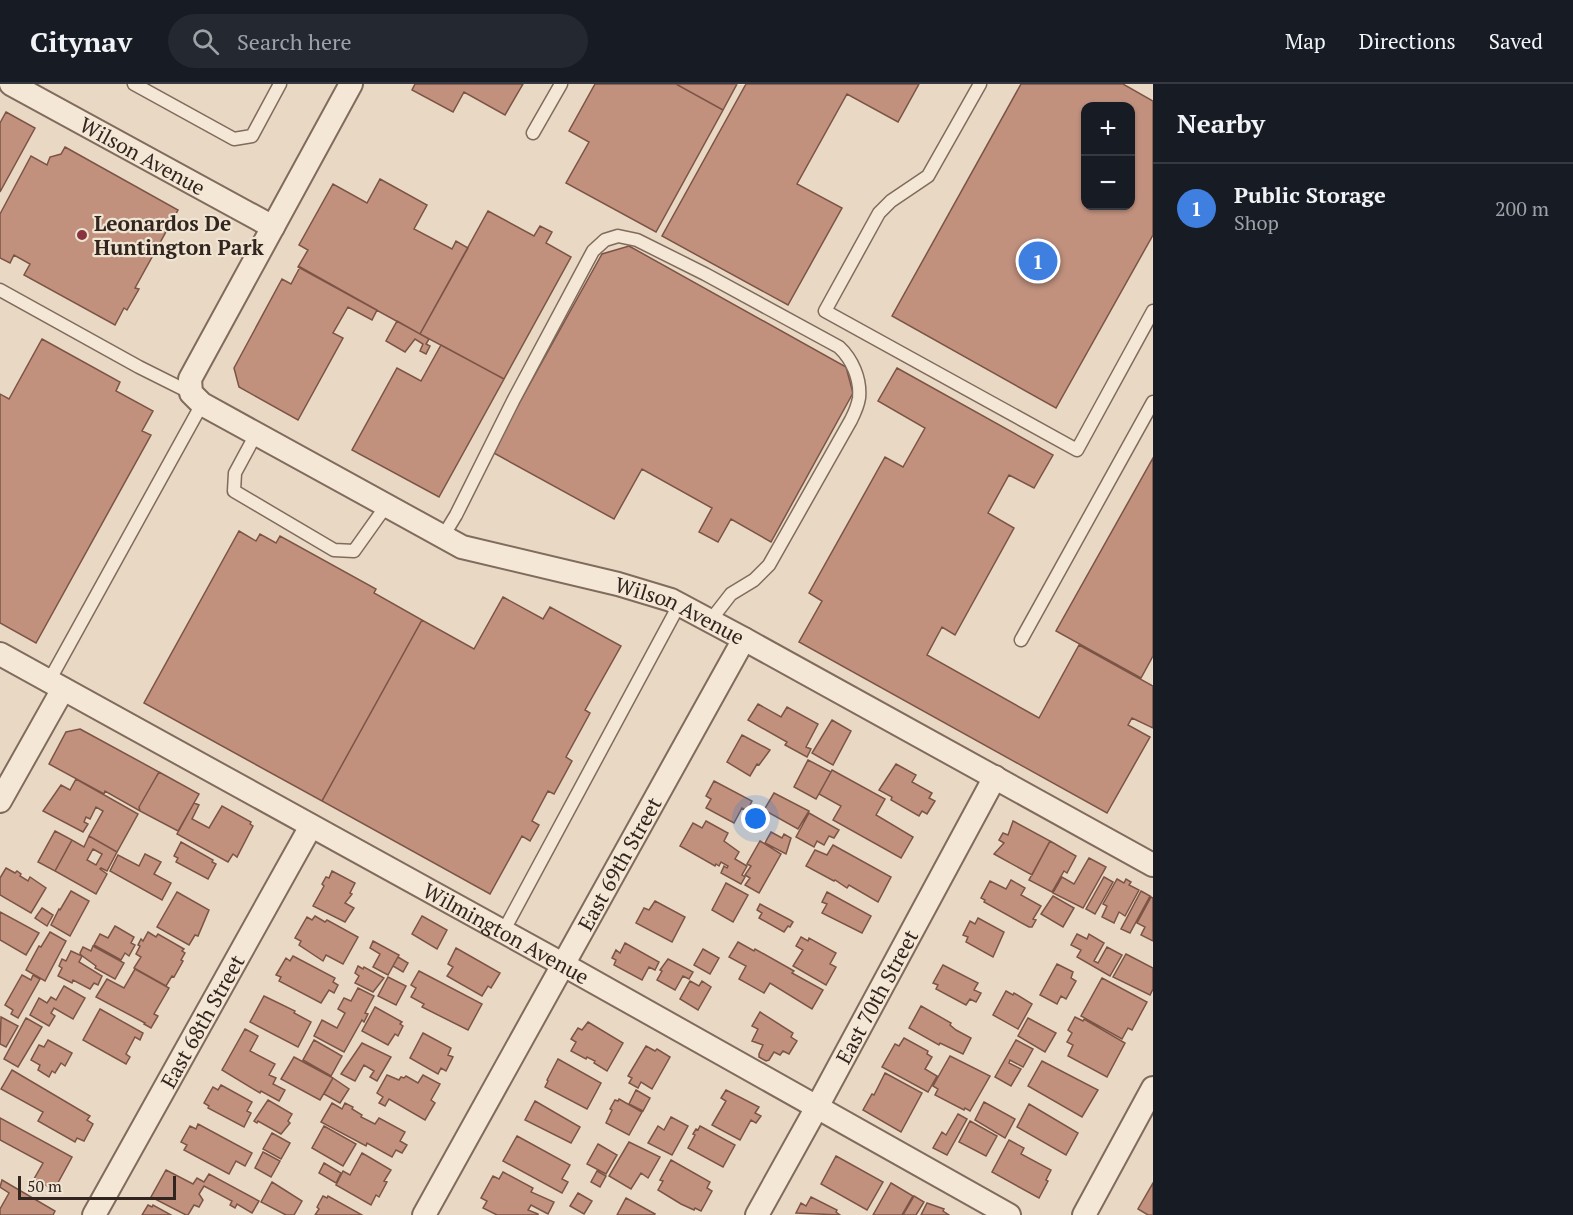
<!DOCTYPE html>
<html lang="en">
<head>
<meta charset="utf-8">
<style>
	body { margin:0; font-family:"PT Serif",serif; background:#242831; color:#f1f3f6 }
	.controls { position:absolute; right:18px; top:18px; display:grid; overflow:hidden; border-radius:12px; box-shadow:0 2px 4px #0004 }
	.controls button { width:54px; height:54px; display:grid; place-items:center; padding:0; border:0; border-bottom:2px solid #363941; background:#171b24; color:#f1f3f6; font:30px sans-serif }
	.scale { position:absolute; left:18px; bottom:15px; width:158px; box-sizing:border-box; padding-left:6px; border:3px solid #32251f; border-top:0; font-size:16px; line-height:21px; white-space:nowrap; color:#32251f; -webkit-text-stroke:4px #f0e4d2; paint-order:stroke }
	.you { position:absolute; left:756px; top:735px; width:21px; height:21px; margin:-15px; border:4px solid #fff; border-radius:50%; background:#1a73e8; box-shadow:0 0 0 9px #1a73e833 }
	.badge { display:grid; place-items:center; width:39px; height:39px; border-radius:50%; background:#c19da4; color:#fff; font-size:20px; font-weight:700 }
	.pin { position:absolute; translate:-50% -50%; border:3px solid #fff; box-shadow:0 2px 6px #0006 }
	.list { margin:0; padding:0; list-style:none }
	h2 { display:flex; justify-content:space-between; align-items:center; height:78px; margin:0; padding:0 24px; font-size:26px }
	h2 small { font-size:20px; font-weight:400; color:#9ea1a6 }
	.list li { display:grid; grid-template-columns:39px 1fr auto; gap:18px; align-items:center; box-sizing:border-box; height:90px; padding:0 24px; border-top:2px solid #363941 }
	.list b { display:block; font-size:22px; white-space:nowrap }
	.list p { margin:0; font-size:20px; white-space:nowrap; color:#9ea1a6 }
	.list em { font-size:20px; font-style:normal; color:#9ea1a6 }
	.icon { flex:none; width:33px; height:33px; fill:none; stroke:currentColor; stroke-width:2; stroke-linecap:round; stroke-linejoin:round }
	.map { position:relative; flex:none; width:1153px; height:1131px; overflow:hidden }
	header { display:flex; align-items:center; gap:36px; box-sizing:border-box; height:84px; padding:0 30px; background:#171b24; border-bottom:2px solid #363941 }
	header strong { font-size:28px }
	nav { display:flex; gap:33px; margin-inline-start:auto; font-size:21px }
	.search { width:420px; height:54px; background:#242831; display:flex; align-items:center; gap:15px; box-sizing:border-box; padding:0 21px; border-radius:33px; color:#9ea1a6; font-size:22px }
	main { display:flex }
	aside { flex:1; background:#171b24 }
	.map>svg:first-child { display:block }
	.building { fill:#c1917e; stroke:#7c5445; stroke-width:1.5; fill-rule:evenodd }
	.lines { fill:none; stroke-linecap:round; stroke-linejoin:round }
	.service-casing { stroke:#806b5c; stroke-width:15 }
	.minor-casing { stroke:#806b5c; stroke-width:26 }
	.service { stroke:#f4e7d6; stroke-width:12 }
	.minor { stroke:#f4e7d6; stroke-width:22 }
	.poi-dot { fill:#873440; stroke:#f0e4d2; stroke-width:2 }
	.labels { text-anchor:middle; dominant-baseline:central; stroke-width:4.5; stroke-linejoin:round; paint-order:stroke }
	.street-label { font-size:21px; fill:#32251f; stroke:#f0e4d2 }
	.poi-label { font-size:21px; font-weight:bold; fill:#32251f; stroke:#f0e4d2; text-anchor:start }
</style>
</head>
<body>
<header>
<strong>Citynav</strong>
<div class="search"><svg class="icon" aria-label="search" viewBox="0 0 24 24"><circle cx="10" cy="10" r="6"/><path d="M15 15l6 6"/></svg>Search here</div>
<nav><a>Map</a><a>Directions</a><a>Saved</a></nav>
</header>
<main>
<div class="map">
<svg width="1153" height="1131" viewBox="0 0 1153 1131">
	<rect width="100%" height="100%" fill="#e8d8c4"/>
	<!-- building -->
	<path class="building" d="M415,0H523L505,31L464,8L453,28L412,6Z
		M595,0H676L723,26L656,148L566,99L589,58L569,47Z
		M676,0H737L723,26Z
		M746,0H919L898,38L847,10L797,100L842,124L788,221L662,152Z
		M1021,0H1123L1153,17V151L1056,324L892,232ZM1086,22H1130V122H1086Z
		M6,28L35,44L0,108V39Z
		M65,63L178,126L135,204L139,205L127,226L124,224L115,241L24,191L30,180L14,171L10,179L0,174V130L31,72L47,81L50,73L61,70Z
		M380,95L427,121L414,145L452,165L456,157L468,164L420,250L298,183L308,166L299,161L333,100L367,119Z
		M488,127L534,152L540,142L552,148L546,159L571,173L504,295L420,250Z
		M629,162L846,283L853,309L771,458L731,435L718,458L699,448L712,424L642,385L614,435L492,368L602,170Z
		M300,183L377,226L372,236L348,223L333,249L343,254L298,336L239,303L234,284L282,195L291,200Z
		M397,237L429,255L426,260L430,262L426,270L420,267L423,260L415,255L405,268L386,257Z
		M42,255L120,298L116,307L153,327L142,347L151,351L36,559L0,539V310L9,315Z
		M441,261L504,295L439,413L352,366L397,284L421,297Z
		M897,284L1053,371L1034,404L1009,391L988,429L1014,444L955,551L942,543L927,571L1039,634L1079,561L1153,602V644L1132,634L1128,641L1150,653L1107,729L799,558L822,517L809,509L885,373L903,383L925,344L878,317Z
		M1153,374V572L1141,594L1056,547Z
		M239,447L256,457L260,450L276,459L280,452L376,505L374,509L422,536L322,717L144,619Z
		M503,513L543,535L550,523L621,562L585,626L590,629L566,673L572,677L554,710L548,707L532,737L539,741L530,757L522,752L490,810L322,717L422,536L474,565Z
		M758,620L781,633L787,623L818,640L806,663L811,665L807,673L785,661L787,658L748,636Z
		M832,636L851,647L833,681L812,669Z
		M80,645L159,688L139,723L140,727L105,707L104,710L49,680L66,648Z
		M742,651L770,666L759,681L757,680L750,692L727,678Z
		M808,676L831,688L816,715L794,703Z
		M896,680L916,691L912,698L932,709L929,714L935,717L927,730L922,727L919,732L891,716L892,713L879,706Z
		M832,686L885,715L876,731L913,753L901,774L833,736L841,722L819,710Z
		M159,688L199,710L178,747L140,727L139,723Z
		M76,695L138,730L117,768L89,752L103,727L96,723L90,735L86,733L84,738L88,740L83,748L43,727L61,701L70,706Z
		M714,697L752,717L747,727L742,724L734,739L706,724L711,715L706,712Z
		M774,709L809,727L798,745L764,726Z
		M194,719L199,721L192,735L209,744L222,722L251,738L250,740L253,742L237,773L233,770L228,778L177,750Z
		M809,729L839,746L834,754L829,752L824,761L817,757L814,763L796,753Z
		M706,737L728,749L724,757L739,768L735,775L747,782L742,791L745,793L741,800L721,789L724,782L727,784L728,782L721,778L719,782L716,780L715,782L680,762L693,739L702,744Z
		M1013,737L1050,757L1032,791L994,770L1004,759L999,756L1003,749L1008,751Z
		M55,747L72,756L55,787L38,778Z
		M771,748L782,754L784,750L791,754L786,770L765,759Z
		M89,752L117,768L107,787L101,784L100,785L107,790L96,810L55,787L72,756L84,763ZM93,765L102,770L96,781L87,776Z
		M760,757L781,770L759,809L745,801L750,794L745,791L751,782L747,780Z
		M1050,757L1076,772L1067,789L1064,787L1052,808L1029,796Z
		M181,758L213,776L212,778L216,780L208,795L176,778L178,774L174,772Z
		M833,761L891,793L878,818L849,801L847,804L835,796L834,797L806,782L815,766L827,771Z
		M145,770L161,778L154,790L171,799L162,816L110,787L118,771L139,782Z
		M1089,774L1106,783L1083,824L1053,809L1062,793L1074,800Z
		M6,784L15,789L17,787L21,790L20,792L28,797L30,793L46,804L31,829L0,811V794Z
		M332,787L355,799L350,809L352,810L345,819L354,824L345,838L313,822L324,802L322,800L326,793L329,794Z
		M1104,793L1113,798L1095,830L1086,825Z
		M1117,795L1124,799L1126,795L1131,798L1129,801L1139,806L1125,832L1119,828L1114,839L1102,833L1107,822L1103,820Z
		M1011,796L1025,804L1021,811L1041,822L1033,835L1036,836L1032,843H1029L984,818L985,816L981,814L990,797L1006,805Z
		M726,799L748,811L733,838L712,826Z
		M71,807L89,817L70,852L51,841L59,825L60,826Z
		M1141,807L1150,812L1130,849L1121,845Z
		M177,808L209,826L198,852L195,851L189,861L157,843Z
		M827,808L871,832L862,849L822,829L827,820L822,818Z
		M1053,812L1074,824L1063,843L1041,830Z
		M1151,813L1153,814V857L1141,851L1145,843L1137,839Z
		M655,817L685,833L672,858L636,839L644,824L649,826Z
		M760,820L790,836L793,838L790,843L788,842L784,848L759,834L762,829L757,826Z
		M42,824L53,831L47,842L35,834Z
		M0,828L39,849L26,871L0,856Z
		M315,832L325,838L327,836L358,853L343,880L326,871L323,877L299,861L301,857L295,854L307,833L312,836Z
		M422,832L447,846L437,865L412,850Z
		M978,834L1004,848L993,873L966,858L968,853L963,851L970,837L975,840Z
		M115,842L134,853L131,859L135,861L129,872L125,869L121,876L94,861L100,850L108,854Z
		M50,848L66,857L45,897L26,886L39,862L41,863Z
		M148,848L156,853L158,850L184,865L182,867L185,869L181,876L183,877L174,893L172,892L166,902L134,884L141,873L136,870L140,862L138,861L141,855L143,857Z
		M1077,850L1087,855L1089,850L1104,859L1094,877L1098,879L1107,863L1122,871L1110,892L1077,873L1081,866L1071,861Z
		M801,853L808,857L809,854L836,869L830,880L836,883L826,901L793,882L803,866L796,862Z
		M373,857L399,871L388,891L373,883L380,870L370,864Z
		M738,858L754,867L755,865L794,887L792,889L823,906L812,925L770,899L764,909L739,895L746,882L729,873Z
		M625,859L659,878L655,886L649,883L642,896L614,881L616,876L612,874L616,866L620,869Z
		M93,862L124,879L115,895L95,884L96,882L81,871L80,869L83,863L91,867Z
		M456,864L500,889L491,904L488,902L482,912L447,892L453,883L448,880Z
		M703,865L719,874L710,890L694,881Z
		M71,867L82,872L79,878L102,892L98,901L94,899L90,905L73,896L72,899L58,892L62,884L59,882L62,875L66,877Z
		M1126,870L1153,884V905L1150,911L1113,893Z
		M293,872L335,894L333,898L338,901L334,909L329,906L321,919L279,897L281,893L276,891L286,874L290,877Z
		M398,873L408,879L403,888L393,882Z
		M668,875L693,888L689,895L683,892L675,906L657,896L662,887L660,886Z
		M1057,880L1073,888L1071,894L1076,897L1066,915L1061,912L1057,920L1040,911Z
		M943,881L978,899L974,906L981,909L976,918L970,915L966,921L936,905L938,901L933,899Z
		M358,882L363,885L364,883L384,894L373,908L355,899L359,892L355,889Z
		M135,885L169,904L154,930L158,932L151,944L144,940L145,939L96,913L107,895L124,904Z
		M419,887L482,920L468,946L422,923L424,920L411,913L416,904L411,901Z
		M22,891L31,896L33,891L40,895L18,934L11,930L13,926L5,921Z
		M388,893L406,902L396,921L378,912Z
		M1102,894L1147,918L1132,946L1128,944L1122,955L1081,932Z
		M690,897L699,902L702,897L711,903L698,926L680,915Z
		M64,902L85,914L73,935L54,924L51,929L55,932L49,942L30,931L39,914L47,919L51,913L56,916Z
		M358,904L374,912L365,929L368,930L364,938L362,936L344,968L314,952L322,936L337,944L345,929L338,925L344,914L351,917Z
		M1006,907L1013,911L1014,909L1032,920L1018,945L993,931Z
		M264,912L295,927L294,929L311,938L298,963L250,938Z
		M921,922L951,939L950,941L956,946L971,954L963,970L940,959L939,961L909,944Z
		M375,923L402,938L400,940L403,942L398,952L395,950L388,961L362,947Z
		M100,925L143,949L140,956L135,953L126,970L130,973L126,980L83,956Z
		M760,928L793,949L791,953L797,957L789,970L783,967L780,971L774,968L769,976L766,977L759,973V970L763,961L752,957L758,945L752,942Z
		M1,933L18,942L6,963L0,960Z
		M1075,933L1083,937L1084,935L1125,959L1107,993L1068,972L1073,961L1067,958L1072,949L1068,946Z
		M26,934L42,943L18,983L4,975Z
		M1028,934L1056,949L1045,968L1018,952Z
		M588,938L623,959L607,987L594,979L595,977L587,973L586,975L571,967L576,958L571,955L578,944L582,946Z
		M245,945L258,952L250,967L275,980L269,991L276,994L273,1000L285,1006L279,1017L261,1007L260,1009L222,986Z
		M423,949L451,964L448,971L453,973L446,987L441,984L438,990L410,974Z
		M904,954L928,967L927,970L932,973L925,985L937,992L928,1008L882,983L895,960L899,962Z
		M48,956L72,969L65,982L61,979L55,989L52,987L49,993L38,986L40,981L31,976L39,961L44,963Z
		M314,956L342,972L331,992L303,976Z
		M1016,956L1033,965L1023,983L1010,976L1009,979L1021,985L1011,1002L995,993Z
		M362,959L391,973L377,997L370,993L374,987L364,981L355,997L341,990Z
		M646,962L655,967L657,965L670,973L652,1005L641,998L638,1004L629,999L632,994L628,992Z
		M950,972L990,992L970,1027L965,1024L964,1026L935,1011L938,1005L933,1002Z
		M294,973L333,994L320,1016L281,995Z
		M558,975L601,999L587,1025L545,1003L548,997L547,996Z
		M1042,977L1098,1006L1082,1033L1028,1002Z
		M12,986L90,1032L87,1036L93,1040L84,1057L77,1054L75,1058L38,1037L43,1028L1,1005Z
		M885,989L922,1009L901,1048L863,1026L872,1010L874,1011Z
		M387,991L399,996L401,993L404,994L406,992L418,999L423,991L440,1000L431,1016L435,1019L425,1036L389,1015L385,1022L379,1019L383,1013L377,1009Z
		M333,994L349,1005L340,1019L324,1010Z
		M221,1001L252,1018L247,1027L251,1029L244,1043L208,1024L209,1022L204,1019L213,1003L218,1006Z
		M636,1006L650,1014L643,1027L629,1020Z
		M726,1006L759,1023L755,1029L761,1032L756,1039L751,1036L740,1056L712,1041L726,1017L721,1014Z
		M619,1015L642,1028L629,1051L606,1039L612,1026L610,1025L615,1016L618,1017Z
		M268,1016L292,1030L288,1037L290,1039L281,1050L258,1037L257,1039L254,1037Z
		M535,1017L580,1043L571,1059L525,1036Z
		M984,1018L1015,1035L1005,1054L975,1036Z
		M332,1019L342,1025L345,1019L353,1023L352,1025L362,1031L361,1033L375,1040L379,1034L405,1048L400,1057L407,1061L402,1069L396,1066L392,1073L367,1059L366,1062L321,1038Z
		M1029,1020L1078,1049L1066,1071L1017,1043Z
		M958,1030L967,1035L947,1071L933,1064L942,1048L946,1051Z
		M671,1033L688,1042L672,1071L648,1059L658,1042L664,1046Z
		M0,1034L72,1073L54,1106L34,1095L43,1079L0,1056Z
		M970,1037L997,1052L986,1072L959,1058Z
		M198,1040L252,1069L245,1082L236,1077L229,1090L184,1066L187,1061L181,1058L190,1042L196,1045Z
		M324,1042L356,1060L343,1082L312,1064Z
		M700,1042L735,1061L723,1083L688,1064L695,1051L693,1050L696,1045L698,1046Z
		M272,1049L290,1059L281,1075L263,1065Z
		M517,1052L570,1081L562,1095L568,1098L562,1109L503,1077Z
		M1009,1056L1024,1064L1021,1070L1051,1086L1046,1096L1048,1097L1039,1114L992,1088Z
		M629,1058L660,1073L648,1094L641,1089L631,1105L609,1092Z
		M598,1060L617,1071L606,1090L587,1080Z
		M263,1068L280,1077L271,1093L255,1084Z
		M362,1069L391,1086L384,1097L387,1098L379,1113L376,1111L371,1121L336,1101L343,1087L350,1091Z
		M836,1072L883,1098L867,1126L821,1100Z
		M671,1076L710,1098L707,1104L712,1107L701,1127L695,1124L694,1126L681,1120L658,1106L663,1097L660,1096Z
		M324,1079L341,1089L336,1099L319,1089Z
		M166,1086L193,1100L197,1094L204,1098L209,1090L259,1117L252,1129L237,1120L235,1124L230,1121L232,1117L204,1102L199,1110L203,1116L199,1123L194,1121L188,1131H186L151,1113Z
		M597,1087L606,1092L600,1103L591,1098Z
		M503,1088L533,1104L531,1108L554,1118L548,1130L531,1121L528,1126L538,1130V1131H497L483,1124L487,1117L481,1114L493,1092L499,1095Z
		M2,1096L55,1127L53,1131H0V1125L9,1109L0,1103Z
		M272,1098L302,1117L294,1131H286L261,1118Z
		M891,1099L913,1112L902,1131H873Z
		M1153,1099V1131H1148L1138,1125Z
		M578,1109L592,1117L584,1130L570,1122Z
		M323,1112L327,1114L328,1112L362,1131H315L319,1125L317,1123Z
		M914,1112L924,1118L916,1131H903Z
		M811,1113L837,1126L836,1128L840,1131L796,1129L801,1119L806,1122Z
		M626,1114L655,1130L654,1131H617Z
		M927,1119L944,1125L943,1127L949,1131H921Z
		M148,1121L152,1123L153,1121L171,1131H142Z"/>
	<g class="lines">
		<defs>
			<path id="service" d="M134,0L234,55L252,52L280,0
				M980,0L928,92L891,117L879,129L825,227L1077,366L1153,227
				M533,49L561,0
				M0,206L139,283L191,309
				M256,350L235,389L234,407L334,466L354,467L386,422
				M442,454L456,431L513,317L593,167L605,156L618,152L637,156L705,190L839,263C852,275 861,295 859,314C858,321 854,330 851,336L769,481L754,496L731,510L710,537
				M1021,556L1153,318
				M49,597L202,320
				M503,848L679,521"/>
			<g id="minor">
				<path id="s1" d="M11,0L273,143"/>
				<path id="s2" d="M351,0L190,295L191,309L202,320L462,463L618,500L671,516L744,555L1153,781"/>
				<path id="s3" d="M0,570L564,881L1009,1131"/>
				<path d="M0,717L63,605"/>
				<path id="s4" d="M94,1131L311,742"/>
				<path id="s5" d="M424,1131L744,555"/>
				<path id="s6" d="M757,1131L817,1023L995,693"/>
				<path d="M1084,1131L1153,1004"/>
			</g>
		</defs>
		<!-- service casing -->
		<use href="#service" class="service-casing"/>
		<!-- minor casing -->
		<use href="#minor" class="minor-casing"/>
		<!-- service -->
		<use href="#service" class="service"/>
		<!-- minor -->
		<use href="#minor" class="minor"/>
	</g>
	<!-- markers -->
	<circle class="poi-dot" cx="82" cy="151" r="6"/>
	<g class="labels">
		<!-- street labels -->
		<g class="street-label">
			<text stroke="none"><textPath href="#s1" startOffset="150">Wilson Avenue</textPath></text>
			<text stroke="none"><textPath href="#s2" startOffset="890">Wilson Avenue</textPath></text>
			<text stroke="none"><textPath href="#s5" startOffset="402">East 69th Street</textPath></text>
			<text stroke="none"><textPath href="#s3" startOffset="578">Wilmington Avenue</textPath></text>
			<text stroke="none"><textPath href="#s6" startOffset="249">East 70th Street</textPath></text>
			<text stroke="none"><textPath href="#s4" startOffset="222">East 68th Street</textPath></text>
		</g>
		<!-- poi labels -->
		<g class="poi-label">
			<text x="94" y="139">Leonardos De<tspan x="94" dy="24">Huntington Park</tspan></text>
		</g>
	</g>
</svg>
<div class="controls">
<button>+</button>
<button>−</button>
</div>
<div class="scale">50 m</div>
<div class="you"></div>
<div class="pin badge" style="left:1038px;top:177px;background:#3f7fe0">1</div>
</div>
<aside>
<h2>Nearby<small></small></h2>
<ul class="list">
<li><span class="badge" style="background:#3f7fe0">1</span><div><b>Public Storage</b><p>Shop</p></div><em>200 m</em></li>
</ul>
</aside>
</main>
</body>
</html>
